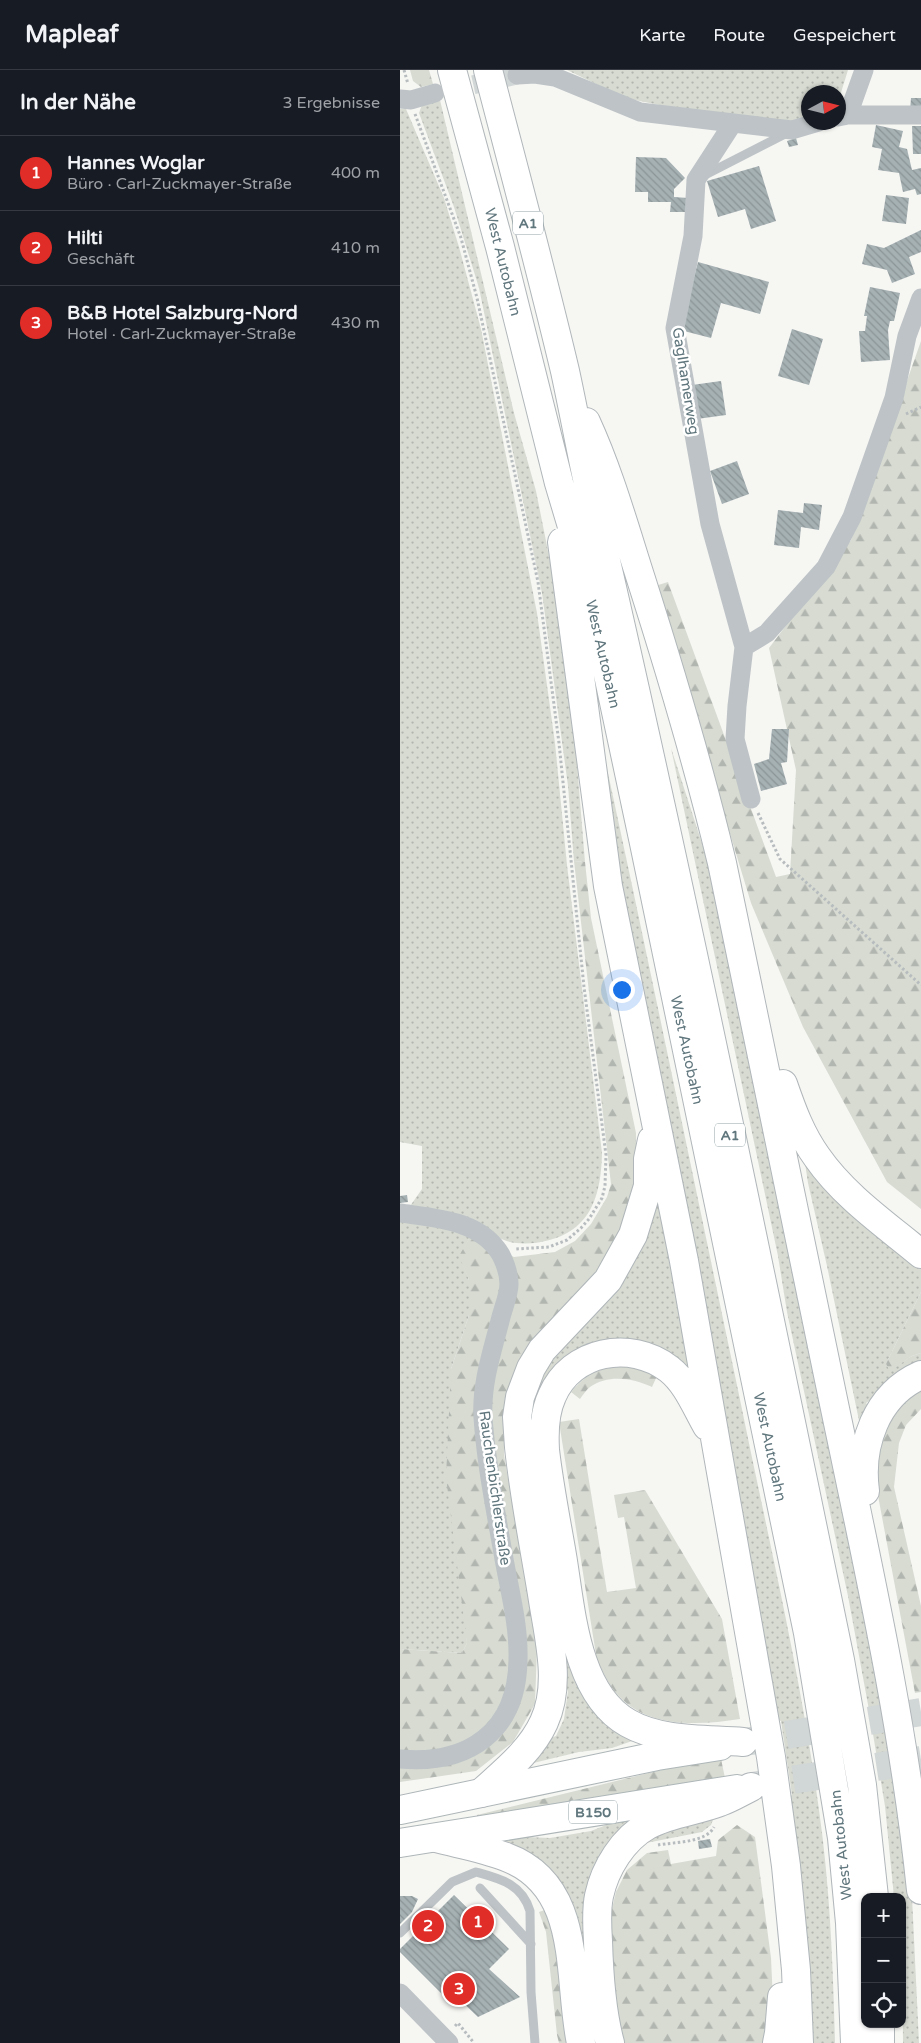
<!DOCTYPE html>
<html lang="de">
<head>
<meta charset="utf-8">
<style>
	body { margin:0; font-family:"Varela Round",sans-serif; background:#20242c; color:#f1f3f6 }
	.controls { position:absolute; right:15px; bottom:15px; display:grid; overflow:hidden; border-radius:10px; box-shadow:0 1px 4px #0004 }
	.controls button { width:45px; height:45px; display:grid; place-items:center; padding:0; border:0; border-bottom:1px solid #363941; background:#171b24; color:#f1f3f6; font:25px sans-serif }
	.compass { position:absolute; left:401px; top:15px; width:45px; height:45px; border-radius:50%; background:#171b24; box-shadow:0 1px 4px #0004; rotate:83deg }
	.you { position:absolute; left:221px; top:919px; width:18px; height:18px; margin:-12px; border:4px solid #fff; border-radius:50%; background:#1a73e8; box-shadow:0 0 0 8px #1a73e833 }
	.badge { display:grid; place-items:center; width:32px; height:32px; border-radius:50%; background:#e12d28; color:#fff; font-size:16px; font-weight:700 }
	.pin { position:absolute; translate:-50% -50%; border:2px solid #fff; box-shadow:0 1px 5px #0006 }
	.list { margin:0; padding:0; list-style:none }
	h2 { display:flex; justify-content:space-between; align-items:center; height:65px; margin:0; padding:0 20px; font-size:21px }
	h2 small { font-size:16px; font-weight:400; color:#9ea1a6 }
	.list li { display:grid; grid-template-columns:32px 1fr auto; gap:15px; align-items:center; box-sizing:border-box; height:75px; padding:0 20px; border-top:1px solid #363941 }
	.list b { display:block; font-size:19px; white-space:nowrap }
	.list p { margin:0; font-size:16px; white-space:nowrap; color:#9ea1a6 }
	.list em { font-size:16px; font-style:normal; color:#9ea1a6 }
	.icon { flex:none; width:28px; height:28px; fill:none; stroke:currentColor; stroke-width:2; stroke-linecap:round; stroke-linejoin:round }
	.map { position:relative; flex:none; width:521px; height:1973px; overflow:hidden }
	header { display:flex; align-items:center; gap:30px; box-sizing:border-box; height:70px; padding:0 25px; background:#171b24; border-bottom:1px solid #363941 }
	header strong { font-size:24px }
	nav { display:flex; gap:28px; margin-inline-start:auto; font-size:18px }
	main { display:flex }
	aside { flex:1; background:#171b24 }
	.map>svg:first-child { display:block }
	.grass { fill:url(#grass-dots) }
	.forest { fill:url(#forest-firs) }
	.building { fill:url(#building-back-hatch) }
	.lines { fill:none; stroke-linecap:round; stroke-linejoin:round }
	.minor-tunnel { stroke:#d1d6d6; stroke-width:19; stroke-dasharray:19 9; stroke-linecap:butt }
	.primary-tunnel { stroke:#d1d6d6; stroke-width:28; stroke-dasharray:28 14; stroke-linecap:butt }
	.primary-casing { stroke:#aeb6b8; stroke-width:30 }
	.motorway-casing { stroke:#b0b6b9; stroke-width:30 }
	.path { stroke:#b7bcbe; stroke-width:3; stroke-dasharray:2.5 2.5; stroke-linecap:butt }
	.service { stroke:#bdc3c6; stroke-width:9 }
	.minor { stroke:#bdc3c6; stroke-width:19 }
	.primary { stroke:#fff; stroke-width:28 }
	.motorway { stroke:#fff; stroke-width:28 }
	.labels { text-anchor:middle; dominant-baseline:central; stroke-width:5; stroke-linejoin:round; paint-order:stroke }
	.shield { fill:#fff; stroke:#90a0a5; stroke-width:1 }
	.shield-label { font-size:14px; font-weight:bold; fill:#61777e }
	.street-label { font-size:15px; fill:#61777e; stroke:#fff }
</style>
</head>
<body>
<header>
<strong>Mapleaf</strong>
<nav><a>Karte</a><a>Route</a><a>Gespeichert</a></nav>
</header>
<main>
<aside>
<h2>In der Nähe<small>3 Ergebnisse</small></h2>
<ul class="list">
<li><span class="badge">1</span><div><b>Hannes Woglar</b><p>Büro · Carl-Zuckmayer-Straße</p></div><em>400 m</em></li>
<li><span class="badge">2</span><div><b>Hilti</b><p>Geschäft</p></div><em>410 m</em></li>
<li><span class="badge">3</span><div><b>B&amp;B Hotel Salzburg-Nord</b><p>Hotel · Carl-Zuckmayer-Straße</p></div><em>430 m</em></li>
</ul>
</aside>
<div class="map">
<svg width="521" height="1973" viewBox="0 0 521 1973">
	<defs>
		<pattern id="grass-dots" width="8" height="8" patternUnits="userSpaceOnUse" patternTransform="scale(1.25)"><rect width="8" height="8" fill="#d7dbd2"/><path d="M2 2h.1M6 6h.1" fill="none" stroke="#b2b6b0" stroke-width="1.8" stroke-linecap="round"/></pattern>
		<pattern id="forest-firs" width="22" height="20" patternUnits="userSpaceOnUse" patternTransform="scale(1.25)"><rect width="22" height="20" fill="#d7dbd2"/><path d="M5 1l3.5 6h-7zM16 11l3.5 6h-7z" fill="#b2b6b0"/></pattern>
		<pattern id="building-back-hatch" width="6" height="6" patternUnits="userSpaceOnUse" patternTransform="scale(1.25)"><rect width="6" height="6" fill="#a6b1b4"/><path d="M-1 5l2 2M0 0l6 6M5-1l2 2" fill="none" stroke="#8b9598"/></pattern>
	</defs>
	<rect width="100%" height="100%" fill="#f6f6f3"/>
	<!-- grass -->
	<path class="grass" d="M167,0H448L439,29L438,22H408V48L391,52L284,40L225,28Z
		M40,30L114,343L136,421L147,476L157,532L175,670L185,792L174,791L168,716L142,523L79,218L54,137L19,43L23,32Z
		M0,39H6L44,128L59,177L81,259L137,543L155,673L167,795L202,1083C201,1131 188,1166 135,1173C122,1174 106,1174 95,1165L8,1139L22,1119V1076L0,1072Z
		M200,666C247,883 292,1102 338,1320C366,1459 400,1599 419,1740C430,1817 433,1895 435,1973H409L388,1728L392,1725L381,1651L375,1649L226,846Z
		M271,678L310,798L483,1626L512,1827L519,1973H503L502,1827H494L485,1736L469,1640L448,1526L387,1242L378,1186Z
		M405,1093L521,1196V1222L486,1294L490,1300L512,1286L521,1283V1299L507,1305L466,1333L473,1342L462,1365L427,1196L408,1113Z
		M256,1115L294,1307L237,1274L151,1313L168,1569L235,1670L212,1678L179,1682L125,1695L146,1670L156,1666L164,1649L168,1621L162,1612L128,1386L132,1318Z
		M0,1151L53,1159L70,1167L60,1186L69,1210V1245L51,1299L67,1573L62,1583L0,1579Z
		M253,1742L205,1793L203,1973H188L177,1869L88,1769L105,1766L150,1768L191,1761L224,1748Z
		M314,1747L311,1755L302,1762L246,1773L242,1771L253,1762Z"/>
	<!-- forest -->
	<path class="forest" d="M10,0H29L33,14L21,17L13,11Z
		M521,271V1139L487,1112L403,957L351,833L255,516L268,512L376,807L390,804L396,700L369,578L451,470Z
		M174,791L185,792L191,848L236,1063L237,1116L220,1172L105,1340L104,1385L137,1578L135,1634L113,1672L76,1701L0,1712V1579L62,1583L67,1573L46,1407L51,1299L69,1245V1210L59,1186L70,1167L114,1187L155,1182L175,1171L191,1154L207,1127L211,1114Z
		M521,1222V1283L512,1286L490,1301L486,1294Z
		M229,1296L244,1300L257,1306L252,1317C233,1308 208,1304 190,1317C186,1320 183,1325 180,1329L171,1322C190,1300 202,1298 229,1296Z
		M521,1319V1339L506,1355L499,1373L494,1417L521,1536V1622L515,1623L476,1415L480,1370L490,1349L505,1330Z
		M179,1349L207,1522L236,1518L224,1447L218,1448L214,1425L245,1420L322,1549L340,1649C295,1656 239,1659 210,1615C205,1607 202,1599 197,1591L159,1352Z
		M321,1689L325,1708L78,1750L77,1745L265,1699Z
		M337,1755L355,1767L371,1888L373,1931L366,1973H223L215,1946L209,1851L216,1822L227,1800L247,1783L268,1780L271,1794L316,1786L318,1770Z
		M145,1840L153,1861L167,1973H159L157,1965L146,1862L139,1842Z"/>
	<!-- building -->
	<path class="building" d="M511,28H521V41H510Z
		M476,55L503,61L499,77L507,79L512,100L521,98V124L517,125L515,119L503,122L499,103L478,100L482,79L472,77Z
		M512,56H521V84H513Z
		M396,68L398,75L389,77L387,71Z
		M236,87L266,88L285,108L274,119V127L288,128L287,142H270L271,132H248V122H235Z
		M359,96L376,151L351,159L345,139L318,147L307,111Z
		M486,125L509,128L506,154L482,151Z
		M521,160V182L509,187L515,204L492,213L487,200L462,194L467,174L484,178Z
		M298,192L369,212L360,244L321,233L311,268L280,260Z
		M470,217L500,223L494,251H490L488,260L490,290L461,292L459,261H465L467,246H464Z
		M392,259L423,269L409,315L378,306Z
		M321,311L326,345L297,349L292,315Z
		M337,391L349,424L322,434L310,401Z
		M404,433L422,435L419,460L401,457L399,478L374,475L378,440L403,443Z
		M372,659H389L387,692L381,693L387,714L361,721L354,694L369,689Z
		M7,1125L8,1132L0,1133V1126Z
		M310,1769L312,1777L299,1779L298,1771Z
		M54,1825L109,1879L89,1899L120,1927L78,1947L59,1929L53,1935L0,1882V1879Z
		M0,1826H12L18,1829L12,1842L0,1854Z"/>
	<g class="lines">
		<!-- minor-tunnel -->
		<path class="minor-tunnel" d="M46,21L117,5"/>
		<!-- primary-tunnel -->
		<path class="primary-tunnel" d="M345,1672L521,1642
			M352,1716L521,1690"/>
		<defs>
			<path id="primary" d="M0,1740L257,1686L320,1676
				M0,1773L337,1719"/>
			<path id="motorway" d="M52,0L100,177L159,413L179,480L199,562L244,773L408,1563L442,1768L450,1853L455,1973
				M88,0C114,100 141,200 165,301C173,338 180,376 188,413C279,804 359,1197 440,1590L462,1715L474,1827
				M186,352C209,402 224,456 241,509C271,603 299,697 322,793C360,971 396,1150 433,1329C467,1492 504,1654 521,1820
				M162,472L208,816L284,1191L371,1687L386,1796L396,1900L399,1973
				M383,1014C392,1040 401,1065 417,1087C444,1126 485,1154 521,1184
				M307,1356C296,1337 287,1313 269,1299C230,1269 171,1281 152,1326C144,1343 144,1362 145,1380C149,1415 156,1450 162,1485C171,1538 175,1623 228,1653C261,1672 307,1669 343,1672
				M465,1421C459,1375 476,1325 521,1305
				M81,1723C104,1702 131,1681 144,1652C162,1613 148,1565 142,1524C134,1475 124,1426 119,1377L117,1347L120,1327L131,1298L142,1280L208,1210L233,1165L248,1116V1089L252,1070
				M36,1768C59,1774 83,1778 106,1787C184,1816 167,1908 181,1973
				M480,1954V1973
				M210,1973C201,1940 199,1905 198,1871C197,1856 196,1840 199,1826C205,1798 223,1769 248,1755C270,1743 297,1741 320,1732C331,1728 341,1722 351,1717
				M377,1973L379,1963L382,1927"/>
		</defs>
		<!-- primary casing -->
		<use href="#primary" class="primary-casing"/>
		<!-- motorway casing -->
		<use href="#motorway" class="motorway-casing"/>
		<!-- path -->
		<path class="path" d="M4,0L8,14
			M15,44L61,168L77,228L138,512L159,673L184,917L206,1085L205,1116L202,1128L189,1149L181,1158L167,1170L149,1177L115,1179
			M506,344L521,337
			M358,743L380,789L521,915
			M258,1775C274,1772 306,1773 314,1757
			M55,1956L58,1953L74,1973"/>
		<!-- service -->
		<path class="service" d="M303,106L387,63
			M80,1818L131,1874
			M0,1863L52,1812L76,1802C101,1809 122,1814 130,1841L131,1922L135,1973"/>
		<!-- minor -->
		<path class="minor" d="M117,5L135,4L155,7L240,42L392,60L419,52
			M0,29L11,30L35,23
			M448,45L464,0
			M438,47L448,45H521
			M333,53L296,110L293,166L275,258L310,454L344,577L337,636L335,669L351,729
			M344,577L367,563L426,497L452,447L494,328L507,266L521,228
			M0,1143C35,1148 81,1150 101,1185C105,1193 109,1204 109,1214C109,1224 104,1236 101,1247C93,1279 81,1313 83,1347C86,1394 96,1442 104,1489C110,1522 119,1556 118,1590C117,1662 68,1695 0,1689
			M0,1923L49,1973"/>
		<!-- primary -->
		<use href="#primary" class="primary"/>
		<!-- motorway -->
		<use href="#motorway" class="motorway"/>
	</g>
	<g class="labels">
		<!-- shield labels -->
		<g class="shield">
			<rect x="113" y="141.5" width="30" height="23" rx="4"/>
			<rect x="315" y="1053.5" width="30" height="23" rx="4"/>
			<rect x="169" y="1730.5" width="48" height="23" rx="4"/>
		</g>
		<g class="shield-label">
			<text x="128" y="153">A1</text>
			<text x="330" y="1065">A1</text>
			<text x="193" y="1742">B150</text>
		</g>
		<!-- street labels -->
		<g class="street-label">
			<text transform="translate(103 192) rotate(76)">West Autobahn</text>
			<text transform="translate(286 311) rotate(81)">Gaglhamerweg</text>
			<text transform="translate(203 584) rotate(77)">West Autobahn</text>
			<text transform="translate(287 980) rotate(78)">West Autobahn</text>
			<text transform="translate(370 1377) rotate(78)">West Autobahn</text>
			<text transform="translate(95 1418) rotate(82)">Rauchenbichlerstraße</text>
			<text transform="translate(441 1775) rotate(-96)">West Autobahn</text>
		</g>
	</g>
</svg>
<div class="controls">
<button>+</button>
<button>−</button>
<button><svg class="icon" aria-label="locate" viewBox="0 0 24 24"><circle cx="12" cy="12" r="6"/><path d="M12 2v4M12 18v4M2 12h4M18 12h4"/></svg></button>
</div>
<svg class="compass" viewBox="-18 -18 36 36"><path d="M0-13l5 13h-10z" fill="#e53935"/><path d="M0 13l5-13h-10z" fill="#9ea1a6"/></svg>
<div class="you"></div>
<div class="pin badge" style="left:78px;top:1852px">1</div>
<div class="pin badge" style="left:28px;top:1856px">2</div>
<div class="pin badge" style="left:59px;top:1919px">3</div>
</div>
</main>
</body>
</html>
